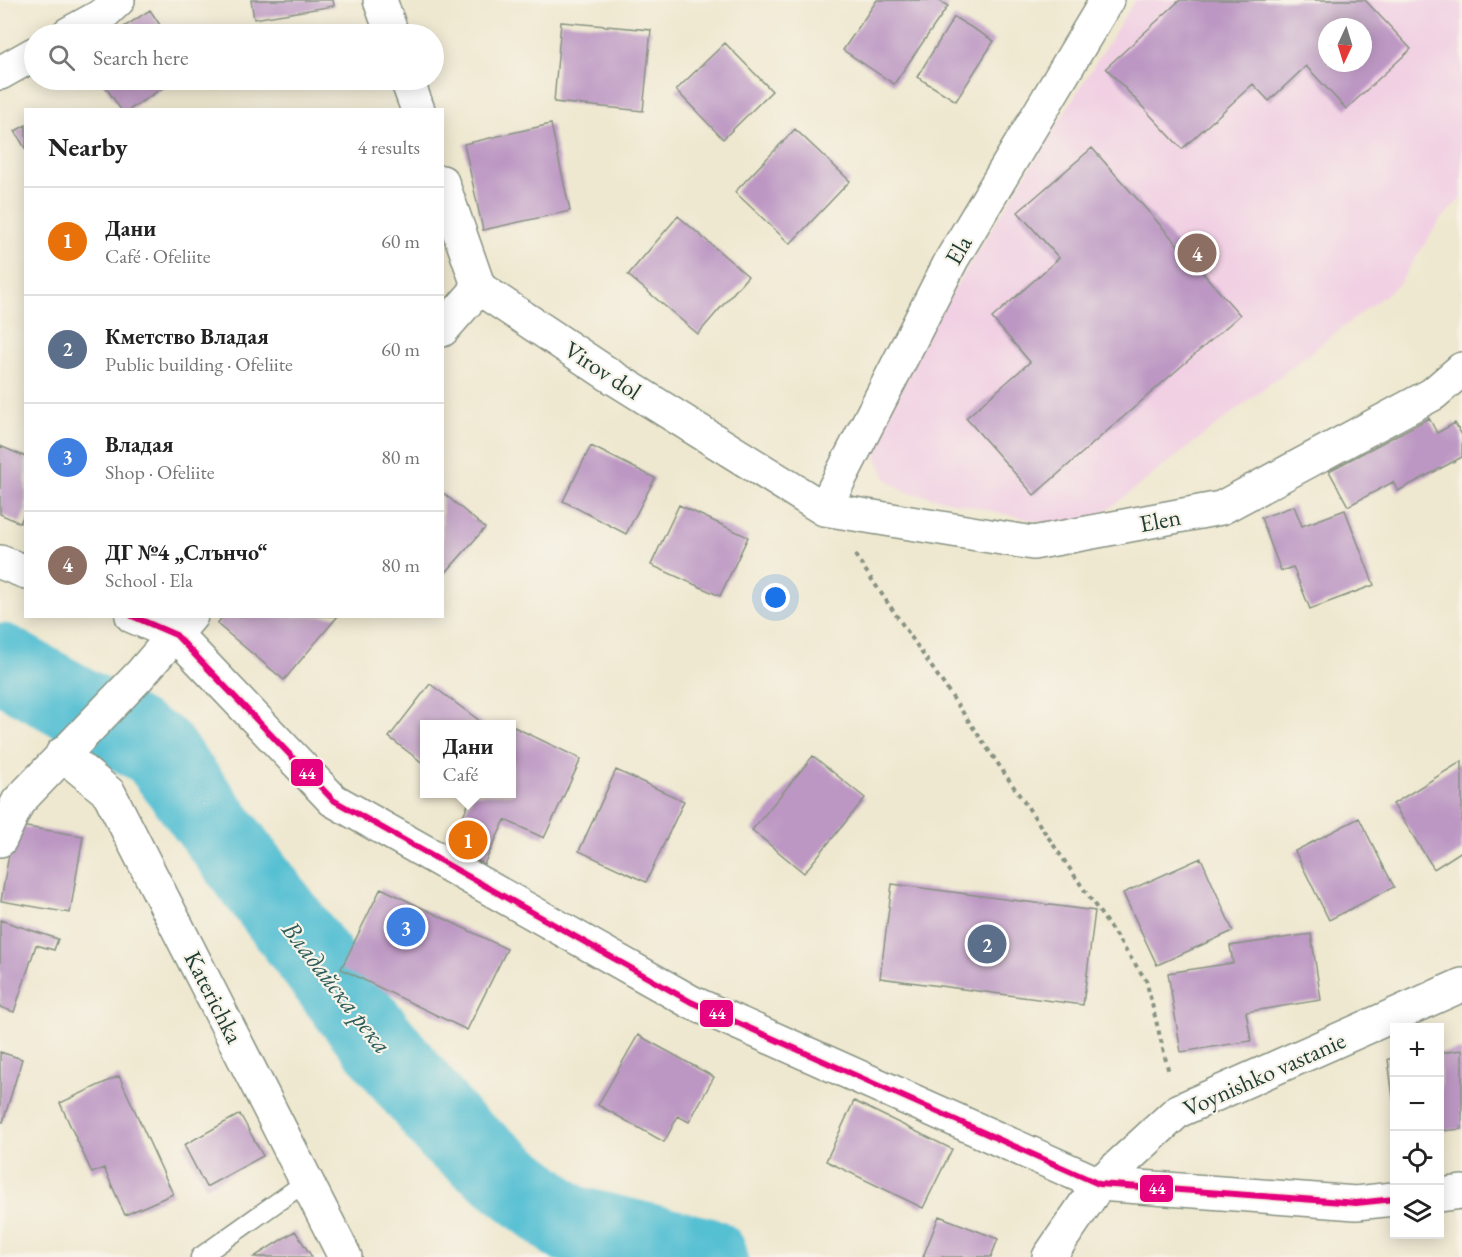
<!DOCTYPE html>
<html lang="en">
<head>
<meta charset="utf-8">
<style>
	body { margin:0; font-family:"EB Garamond",serif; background:#f6f6f6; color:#222 }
	.controls { position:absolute; right:18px; bottom:18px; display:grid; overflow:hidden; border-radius:0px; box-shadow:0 3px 15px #0003 }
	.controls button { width:54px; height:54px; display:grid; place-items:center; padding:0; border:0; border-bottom:2px solid #e0e0e0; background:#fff; color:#222; font:30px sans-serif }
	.compass { position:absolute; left:1318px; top:18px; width:54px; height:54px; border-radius:50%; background:#fff; box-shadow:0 3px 15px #0003; rotate:184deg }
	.you { position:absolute; left:776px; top:598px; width:21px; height:21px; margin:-15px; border:4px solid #fff; border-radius:50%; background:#1a73e8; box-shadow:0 0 0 9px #1a73e833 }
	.badge { display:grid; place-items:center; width:39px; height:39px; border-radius:50%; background:#1f6fb2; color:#fff; font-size:20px; font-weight:700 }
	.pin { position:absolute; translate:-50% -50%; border:3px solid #fff; box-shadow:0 2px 6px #0006 }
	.popup { position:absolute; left:420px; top:720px; width:96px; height:78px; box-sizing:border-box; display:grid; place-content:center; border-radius:0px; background:#fff; filter:drop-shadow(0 2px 4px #0005); font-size:20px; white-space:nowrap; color:#767676 }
	.popup b { font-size:22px; color:#222 }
	.popup::after { content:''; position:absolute; left:50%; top:100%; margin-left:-12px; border:12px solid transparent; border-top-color:#fff }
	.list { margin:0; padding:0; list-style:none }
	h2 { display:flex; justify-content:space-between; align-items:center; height:78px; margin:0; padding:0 24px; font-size:26px }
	h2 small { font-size:20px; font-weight:400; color:#767676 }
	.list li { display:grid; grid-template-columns:39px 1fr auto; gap:18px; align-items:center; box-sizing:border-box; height:108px; padding:0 24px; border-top:2px solid #e0e0e0 }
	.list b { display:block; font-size:22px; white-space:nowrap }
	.list p { margin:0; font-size:20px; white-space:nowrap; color:#767676 }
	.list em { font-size:20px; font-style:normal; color:#767676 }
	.icon { flex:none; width:33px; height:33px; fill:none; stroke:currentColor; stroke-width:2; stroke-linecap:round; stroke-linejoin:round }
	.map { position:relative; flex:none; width:1462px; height:1257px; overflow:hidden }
	.search { position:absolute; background:#fff; box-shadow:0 3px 15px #0003; left:24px; top:24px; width:420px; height:66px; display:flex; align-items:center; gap:15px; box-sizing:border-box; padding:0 21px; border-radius:33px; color:#767676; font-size:22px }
	.panel { position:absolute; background:#fff; box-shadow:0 3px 15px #0003; left:24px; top:108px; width:420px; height:510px; border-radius:0px }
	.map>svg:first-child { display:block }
	.built { fill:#f1d0e3; fill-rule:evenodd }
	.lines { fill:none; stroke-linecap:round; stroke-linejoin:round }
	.river { stroke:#57c0d3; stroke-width:78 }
	.building { fill:#bc97c3; fill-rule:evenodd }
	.service-casing { stroke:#879282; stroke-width:21 }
	.minor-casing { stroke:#879282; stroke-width:36 }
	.tertiary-casing { stroke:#879282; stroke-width:36 }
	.path { stroke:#879282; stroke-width:4; stroke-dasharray:4.5 4.5; stroke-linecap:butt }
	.service { stroke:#fff; stroke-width:18 }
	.minor { stroke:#fff; stroke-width:33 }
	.tertiary { stroke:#fff; stroke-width:33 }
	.bus-1-casing { stroke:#f7f3e8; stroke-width:10 }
	.bus-1 { stroke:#e5007d; stroke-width:6 }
	.labels { text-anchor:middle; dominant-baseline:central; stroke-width:4.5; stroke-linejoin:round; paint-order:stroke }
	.street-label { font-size:24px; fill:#1f3d34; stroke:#f7f3e8 }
	.water-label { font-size:26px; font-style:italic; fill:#2d5e5c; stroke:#f7f3e8 }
	.line-badge { stroke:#f7f3e8; stroke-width:2 }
	.badge-label { font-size:16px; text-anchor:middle; font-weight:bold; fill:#fff }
</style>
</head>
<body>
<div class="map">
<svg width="1462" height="1257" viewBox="0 0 1462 1257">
	<rect width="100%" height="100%" fill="#f7f3e8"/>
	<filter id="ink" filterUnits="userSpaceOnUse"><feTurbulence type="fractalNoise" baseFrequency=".0167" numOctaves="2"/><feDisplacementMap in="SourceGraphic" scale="12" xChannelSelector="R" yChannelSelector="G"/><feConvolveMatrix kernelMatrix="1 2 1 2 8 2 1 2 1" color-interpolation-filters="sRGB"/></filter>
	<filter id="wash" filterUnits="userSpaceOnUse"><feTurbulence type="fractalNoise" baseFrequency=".008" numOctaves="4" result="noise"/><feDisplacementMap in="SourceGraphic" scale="24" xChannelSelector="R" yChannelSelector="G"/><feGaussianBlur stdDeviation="1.35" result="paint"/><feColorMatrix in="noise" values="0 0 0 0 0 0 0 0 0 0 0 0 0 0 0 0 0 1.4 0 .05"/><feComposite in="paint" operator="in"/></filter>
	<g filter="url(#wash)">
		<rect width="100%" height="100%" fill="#efe8d0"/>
		<!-- built -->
		<path class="built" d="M1135,0H1457L1462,5V197L1438,223L1399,284L1080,531L904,491L886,479L876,456L877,432L889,393ZM1327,27H1363V63H1327Z"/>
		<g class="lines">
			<!-- river -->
			<path class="river" d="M0,662L157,750L350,1006L452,1133L567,1223L709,1257"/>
		</g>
		<g id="blocks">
			<!-- building -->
			<path class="building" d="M251,0H333L334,6L254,19Z
				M877,0H938L948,6L894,84L843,50Z
				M1180,0H1365L1411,49L1346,109L1306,66L1269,101L1253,84L1182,149L1106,68ZM1327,27H1363V63H1327Z
				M150,10L166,34H113Z
				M954,17L994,41L956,101L917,77Z
				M561,22L651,30L643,111L554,102Z
				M725,43L772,91L723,139L676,90Z
				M101,80H175L129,110H121Z
				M551,124L570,211L483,230L464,144Z
				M26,125V150L15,131Z
				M795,129L850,181L790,244L735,192Z
				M1092,148L1240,315L1034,495L966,418L1030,362L992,318L1059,258L1018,212Z
				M678,216L748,276L698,334L628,275Z
				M1429,418L1437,433L1455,423L1462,435V457L1398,491L1393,482L1348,506L1329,471Z
				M0,446L26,457V510L20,523L0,514Z
				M591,446L655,478L626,534L563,501Z
				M442,492L485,528L442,577Z
				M679,505L748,537L720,596L651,565Z
				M1294,506L1302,526L1345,510L1374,585L1310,609L1293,567L1281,571L1261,518Z
				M223,616H338L284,680L217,624Z
				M430,684L484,724H424V764L389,737Z
				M512,726L581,759L544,838L505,820L484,864L449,846L473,794H512Z
				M813,756L865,798L804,873L752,830Z
				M1462,761V851L1434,869L1393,804Z
				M616,770L684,801L646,882L579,851Z
				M1359,818L1394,887L1329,920L1295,851Z
				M14,825L83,836L70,913L1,901Z
				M1201,858L1233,931L1157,965L1123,893Z
				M892,884L1095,911L1083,1005L880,978Z
				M381,888L507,949L467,1030L341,969Z
				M0,920L58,939L54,950L36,945L14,1012L0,1007Z
				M1311,934L1321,1000L1246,1012L1251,1041L1181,1052L1168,973L1233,963L1230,946Z
				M638,1035L714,1077L689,1122L678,1116L664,1142L598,1105Z
				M1462,1050V1129L1440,1131V1053Z
				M0,1052L22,1059L3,1122L0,1121Z
				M1394,1058V1098H1393L1388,1059Z
				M119,1076L173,1194L125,1215L104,1168L92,1173L60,1103Z
				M854,1101L952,1149L923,1208L826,1161Z
				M240,1114L263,1156L206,1187L184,1145Z
				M939,1216L998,1239L991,1257H923Z
				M295,1231L312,1257H254Z"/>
		</g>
	</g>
	<g filter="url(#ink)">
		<use href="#blocks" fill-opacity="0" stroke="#879282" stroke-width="1.5"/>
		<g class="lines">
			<defs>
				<path id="service" d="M200,1257L307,1181"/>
				<path id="minor" d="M380,0L392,34
					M68,34L101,16L118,0
					M0,73L34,54
					M407,80L418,110
					M442,182L479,288L611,376L824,509L1033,543L1221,508L1433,394L1462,369
					M442,330L479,288
					M824,509L952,259L1107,0
					M0,562L26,572
					M132,616L176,635L333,800L691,1002L1099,1184L1356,1203L1394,1199
					M62,754L109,793L345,1257
					M0,840L18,802L139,676L191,616
					M1440,1195L1462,1192"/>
				<path id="tertiary" d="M1049,1257L1099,1184L1178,1111L1462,985"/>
			</defs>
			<!-- service casing -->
			<use href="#service" class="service-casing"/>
			<!-- minor casing -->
			<use href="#minor" class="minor-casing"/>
			<!-- tertiary casing -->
			<use href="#tertiary" class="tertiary-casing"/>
			<!-- path -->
			<path class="path" d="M855,555L1146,980L1169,1073"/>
			<!-- service -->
			<use href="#service" class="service"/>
			<!-- minor -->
			<use href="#minor" class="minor"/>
			<!-- tertiary -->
			<use href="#tertiary" class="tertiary"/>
			<defs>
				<path id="bus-1" d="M132,616L176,635L333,800L691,1002L1099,1184L1356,1203L1394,1199"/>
			</defs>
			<!-- bus-1 casing -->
			<use href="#bus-1" class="bus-1-casing"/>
			<!-- bus-1 -->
			<use href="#bus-1" class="bus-1"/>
		</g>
	</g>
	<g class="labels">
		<!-- street labels -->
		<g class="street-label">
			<text transform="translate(958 250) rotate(-60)">Ela</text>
			<text transform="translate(603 370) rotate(33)">Virov dol</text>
			<text transform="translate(1160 520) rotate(-11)">Elen</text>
			<text transform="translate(214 997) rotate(63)">Katerichka</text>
			<text transform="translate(1264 1074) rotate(-24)">Voynishko vastanie</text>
		</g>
		<!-- water labels -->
		<g class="water-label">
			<text transform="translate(337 987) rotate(52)">Владайска река</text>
		</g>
	</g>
	<g class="line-badge">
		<rect x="290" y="758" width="34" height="29" rx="6" fill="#e5007d"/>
		<rect x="699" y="999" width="35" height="29" rx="6" fill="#e5007d"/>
		<rect x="1139" y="1174" width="35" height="29" rx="6" fill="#e5007d"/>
	</g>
	<g class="badge-label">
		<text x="307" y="779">44</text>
		<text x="717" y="1019">44</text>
		<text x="1157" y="1194">44</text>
	</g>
</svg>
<div class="controls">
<button>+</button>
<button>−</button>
<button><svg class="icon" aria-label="locate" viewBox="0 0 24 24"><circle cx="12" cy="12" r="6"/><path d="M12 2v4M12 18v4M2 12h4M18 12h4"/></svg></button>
<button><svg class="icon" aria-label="layers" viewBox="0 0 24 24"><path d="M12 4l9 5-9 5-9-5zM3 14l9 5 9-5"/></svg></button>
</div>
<svg class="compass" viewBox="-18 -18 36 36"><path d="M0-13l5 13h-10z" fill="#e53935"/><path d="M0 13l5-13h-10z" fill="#767676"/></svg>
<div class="you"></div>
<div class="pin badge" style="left:468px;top:840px;background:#e8710a">1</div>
<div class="popup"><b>Дани</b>Café</div>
<div class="pin badge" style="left:987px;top:944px;background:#5c6f8a">2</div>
<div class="pin badge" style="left:406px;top:927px;background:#3f7fe0">3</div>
<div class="pin badge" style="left:1197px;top:253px;background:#8d6e63">4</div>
<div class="search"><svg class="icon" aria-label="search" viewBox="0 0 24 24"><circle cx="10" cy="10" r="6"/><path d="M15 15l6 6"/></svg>Search here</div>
<section class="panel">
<h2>Nearby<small>4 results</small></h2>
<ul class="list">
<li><span class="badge" style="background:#e8710a">1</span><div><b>Дани</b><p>Café · Ofeliite</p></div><em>60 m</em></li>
<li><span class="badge" style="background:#5c6f8a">2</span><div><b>Кметство Владая</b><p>Public building · Ofeliite</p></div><em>60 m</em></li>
<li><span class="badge" style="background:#3f7fe0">3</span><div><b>Владая</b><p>Shop · Ofeliite</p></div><em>80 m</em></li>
<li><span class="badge" style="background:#8d6e63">4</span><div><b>ДГ №4 „Слънчо“</b><p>School · Ela</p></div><em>80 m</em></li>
</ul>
</section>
</div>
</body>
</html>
